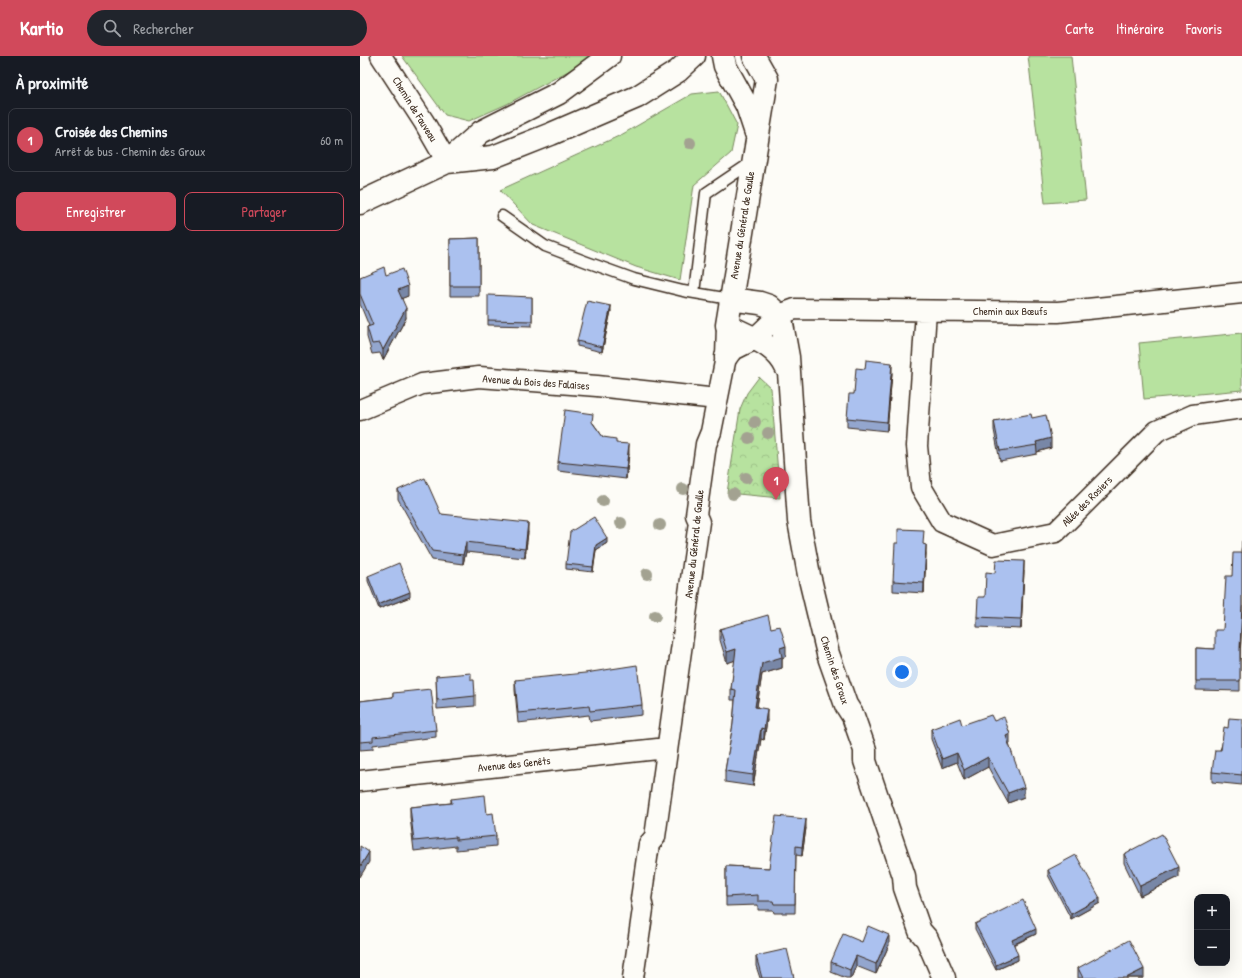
<!DOCTYPE html>
<html lang="fr">
<head>
<meta charset="utf-8">
<style>
	body { margin:0; font-family:"Patrick Hand",sans-serif; background:#20242c; color:#f1f3f6 }
	.controls { position:absolute; right:12px; bottom:12px; display:grid; overflow:hidden; border-radius:8px; box-shadow:0 4px 16px #0002 }
	.controls button { width:36px; height:36px; display:grid; place-items:center; padding:0; border:0; border-bottom:1px solid #363941; background:#171b24; color:#f1f3f6; font:20px sans-serif }
	.you { position:absolute; left:542px; top:616px; width:14px; height:14px; margin:-10px; border:3px solid #fff; border-radius:50%; background:#1a73e8; box-shadow:0 0 0 6px #1a73e833 }
	.badge { display:grid; place-items:center; width:26px; height:26px; border-radius:50%; background:#d1495b; color:#fff; font-size:13px; font-weight:700 }
	.pin { position:absolute; translate:-50% -33px; filter:drop-shadow(0 1px 2px #0008) }
	.pin::after { content:''; position:absolute; top:21px; width:14px; height:12px; background:inherit; clip-path:polygon(0 0,100% 0,50% 100%) }
	.list { margin:0; padding:0; list-style:none }
	h2 { display:flex; justify-content:space-between; align-items:center; height:52px; margin:0; padding:0 16px; font-size:17px }
	h2 small { font-size:13px; font-weight:400; color:#9ea1a6 }
	.list li { display:grid; grid-template-columns:26px 1fr auto; gap:12px; align-items:center; box-sizing:border-box; height:64px; margin:0 8px 8px; padding:0 8px; border:1px solid #363941; border-radius:8px }
	.list b { display:block; font-size:15px; white-space:nowrap }
	.list p { margin:0; font-size:13px; white-space:nowrap; color:#9ea1a6 }
	.list em { font-size:13px; font-style:normal; color:#9ea1a6 }
	.actions { display:flex; gap:8px; padding:12px 16px }
	.actions a { flex:1; padding:9px 0; border:1px solid #d1495b; border-radius:8px; text-align:center; font-size:14px; color:#d1495b }
	.actions .main { background:#d1495b; color:#fff }
	.icon { flex:none; width:22px; height:22px; fill:none; stroke:currentColor; stroke-width:2; stroke-linecap:round; stroke-linejoin:round }
	.map { position:relative; flex:none; width:882px; height:922px; overflow:hidden }
	header { display:flex; align-items:center; gap:24px; box-sizing:border-box; height:56px; padding:0 20px; background:#d1495b; color:#fff }
	header strong { font-size:19px }
	nav { display:flex; gap:22px; margin-inline-start:auto; font-size:14px }
	.search { width:280px; height:36px; background:#20242c; display:flex; align-items:center; gap:10px; box-sizing:border-box; padding:0 14px; border-radius:22px; color:#9ea1a6; font-size:15px }
	main { display:flex }
	aside { flex:1; background:#171b24 }
	.map>svg:first-child { display:block }
	.grass { fill:#b7e29f; stroke:#79865e }
	.park { fill:url(#park-crowns); stroke:#79865e }
	.lines { fill:none; stroke-linecap:round; stroke-linejoin:round }
	.lane-casing { stroke:#3b2a1e; stroke-width:13 }
	.street-casing { stroke:#3b2a1e; stroke-width:23 }
	.secondary-casing { stroke:#3b2a1e; stroke-width:25 }
	.primary-casing { stroke:#3b2a1e; stroke-width:25 }
	.lane { stroke:#fdfcf7; stroke-width:10 }
	.street { stroke:#fdfcf7; stroke-width:20 }
	.secondary { stroke:#fdfcf7; stroke-width:22 }
	.primary { stroke:#fdfcf7; stroke-width:22 }
	.tree { fill:#a3a291 }
	.wall { fill:#93a6ce; stroke:#3b2a1e }
	.shaded-wall { fill:#7887a7; stroke:#3b2a1e }
	.building { fill:#abc1ef; stroke:#3b2a1e }
	.labels { text-anchor:middle; dominant-baseline:central; stroke-width:3.5; stroke-linejoin:round; paint-order:stroke }
	.street-label { font-size:11px; fill:#3b2a1e; stroke:#fdfcf7 }
</style>
</head>
<body>
<header>
<strong>Kartio</strong>
<div class="search"><svg class="icon" aria-label="search" viewBox="0 0 24 24"><circle cx="10" cy="10" r="6"/><path d="M15 15l6 6"/></svg>Rechercher</div>
<nav><a>Carte</a><a>Itinéraire</a><a>Favoris</a></nav>
</header>
<main>
<aside>
<h2>À proximité<small></small></h2>
<ul class="list">
<li><span class="badge">1</span><div><b>Croisée des Chemins</b><p>Arrêt de bus · Chemin des Groux</p></div><em>60 m</em></li>
</ul>
<div class="actions"><a class="main">Enregistrer</a><a>Partager</a></div>
</aside>
<div class="map">
<svg width="882" height="922" viewBox="0 0 882 922">
	<defs>
		<pattern id="park-crowns" width="20" height="18" patternUnits="userSpaceOnUse"><rect width="20" height="18" fill="#b7e29f"/><path d="M2 6a3 3 0 1 1 6 0M12 15a3 3 0 1 1 6 0" fill="none" stroke="#9ec288"/></pattern>
	</defs>
	<rect width="100%" height="100%" fill="#fdfcf7"/>
	<filter id="ink" filterUnits="userSpaceOnUse"><feTurbulence type="fractalNoise" baseFrequency=".025" numOctaves="2"/><feDisplacementMap in="SourceGraphic" scale="8" xChannelSelector="R" yChannelSelector="G"/><feConvolveMatrix kernelMatrix="1 2 1 2 8 2 1 2 1" color-interpolation-filters="sRGB"/></filter>
	<g filter="url(#ink)">
		<!-- grass -->
		<path class="grass" d="M42,0H232L227,5L147,48L109,65L85,59Z
			M668,0H711L726,144L685,147Z
			M359,35L377,69L371,97L334,129L320,224L276,211L173,169L140,134L261,79L332,38Z
			M882,277V334L784,343L779,287Z"/>
		<!-- park -->
		<path class="park" d="M399,321L411,332L420,442L367,437L380,353L387,337Z"/>
		<g class="lines">
			<defs>
				<path id="lane" d="M142,160L185,190L227,206L274,223L323,235L370,243
					M334,237L346,137L392,106"/>
				<path id="street" d="M21,0L64,66L87,106
					M566,255L557,390L561,431L582,466L633,489L696,476L797,375L833,359L882,352
					M395,282L419,259L435,253L698,256L882,237
					M0,354L62,328L119,321L237,330L357,343
					M0,725L307,692
					M273,922L283,853L281,843L289,788L295,781L339,466L336,459L346,388L351,376L366,301L367,269"/>
				<path id="secondary" d="M363,0L365,10L387,50L396,77
					M394,0L407,23L367,269C389,281 416,288 427,313
					M370,243L400,247L409,250L419,259L422,268L428,301L439,465L449,519L468,598L486,649L493,660L505,694V705L544,820L545,832L560,875L567,883L584,922
					M366,301L371,294L395,282"/>
				<path id="primary" d="M87,106L133,101L191,78L277,41L318,15L334,0
					M0,147L87,106L121,76L199,37L249,0"/>
			</defs>
			<!-- lane casing -->
			<use href="#lane" class="lane-casing"/>
			<!-- street casing -->
			<use href="#street" class="street-casing"/>
			<!-- secondary casing -->
			<use href="#secondary" class="secondary-casing"/>
			<!-- primary casing -->
			<use href="#primary" class="primary-casing"/>
			<!-- lane -->
			<use href="#lane" class="lane"/>
			<!-- street -->
			<use href="#street" class="street"/>
			<!-- secondary -->
			<use href="#secondary" class="secondary"/>
			<!-- primary -->
			<use href="#primary" class="primary"/>
		</g>
		<!-- trees -->
		<g class="tree">
			<circle cx="330" cy="87" r="6"/>
			<circle cx="395" cy="366" r="6"/>
			<circle cx="408" cy="377" r="6"/>
			<circle cx="389" cy="382" r="6"/>
			<circle cx="386" cy="422" r="6"/>
			<circle cx="323" cy="433" r="6"/>
			<circle cx="373" cy="438" r="6"/>
			<circle cx="243" cy="445" r="6"/>
			<circle cx="261" cy="467" r="6"/>
			<circle cx="300" cy="469" r="6"/>
			<circle cx="287" cy="518" r="6"/>
			<circle cx="295" cy="560" r="6"/>
		</g>
		<!-- wall -->
		<path class="wall" d="M119,182V240H90V183Z
			M26,219L48,240L42,242L46,262L23,304L20,297L12,298L7,281V271L9,270L0,248V221Z
			M172,241V270L128,269V264Z
			M251,255L242,296L217,290V285Z
			M505,313L532,317L527,375L487,371V362L494,338Z
			M672,362L691,392L677,396V398L640,405L634,374V365Z
			M233,367L243,381L256,387L269,398L266,423L198,415V406Z
			M38,434L81,458L168,476L165,502L106,496L103,508L72,504L38,443Z
			M882,485V560L880,600V635L836,634V592L855,593L863,574L872,520L881,497Z
			M247,487L236,494L233,516L206,513V508Z
			M564,488L566,498L564,537L533,535V525Z
			M664,515L661,573L617,571V561L635,517Z
			M8,520L50,541L19,553L8,525Z
			M411,572L426,600L422,602V612L402,618L397,651L407,664L404,684L401,683L393,730L365,726V715L373,668L375,644H371V633L375,604L367,607L360,584V573Z
			M76,620L111,624L115,640V650L77,653Z
			M155,624L282,649V659L230,665L229,659L158,667L155,634Z
			M33,637L76,674V681L13,689V693L0,694V645L33,641Z
			M882,663V729L852,726V716L868,672Z
			M634,665L650,688H649L664,741L648,747L628,711L604,724L597,706L582,712L571,683V673L602,669Z
			M91,743L127,758L136,780V790L96,794V790L54,795L50,761V751L91,747Z
			M446,772L442,800L436,799L435,857H414L413,854H398V849L366,850V810L409,812Z
			M764,798L819,821L780,840L764,807Z
			M688,814L740,847L711,863L688,819Z
			M615,868L676,878L654,889L658,904L636,914L615,873Z
			M502,886L529,889L516,918L496,910L491,922H486L471,916V906Z
			M396,900L434,922H400L396,910Z
			M718,912L784,922H718Z"/>
		<!-- shaded-wall -->
		<path class="shaded-wall" d="M48,230V240L38,244V234Z
			M251,250V255L242,296V291Z
			M46,252V262L23,304V294Z
			M532,307V317L527,375V366Z
			M691,382V392L677,396L676,386Z
			M269,388V398L266,423V413Z
			M168,467V476L165,502V493Z
			M247,482V487L236,494L233,516V511L236,489Z
			M106,486V496L103,508V499Z
			M566,489V498L564,537V527Z
			M664,505V515L661,573V563Z
			M50,536V541L19,553V548Z
			M882,550V560L880,603V593Z
			M426,590V600L422,602V612L402,618L395,662V651L402,607L420,592Z
			M376,593V604L367,607V596Z
			M407,653V664L404,684V673Z
			M401,672V683L393,730V719Z
			M650,678V688L646,689V680Z
			M597,697V706L582,712V703Z
			M628,701V711L604,724V714Z
			M664,731V741L648,747V737Z
			M446,763V772L442,800V791Z
			M9,796V806L0,821V811Z
			M819,811V821L780,840V830Z
			M740,842V847L711,863V858Z
			M676,873V878L652,889V884Z
			M529,879V889L516,918V908Z
			M658,899V904L636,914V909Z
			M496,900V910L491,922H490V914Z
			M784,913V922H766Z"/>
		<!-- building -->
		<path class="building" d="M119,182V230H90V183Z
			M24,211L26,219L42,213L48,230L38,234L46,252L23,294L20,287L12,288L7,271L13,269L0,238V221Z
			M128,239L172,241V265L128,264Z
			M227,245L251,250L242,291L217,285Z
			M506,304L532,307L527,366L487,362L489,338H494L496,312L505,313Z
			M205,354L233,358L232,366L243,381L256,383V387L269,388L266,413L198,406Z
			M671,358L672,362L686,359L691,382L676,386L677,389L640,395L634,365Z
			M65,422L81,458L168,467L165,493L106,486L103,499L72,495L38,434Z
			M234,461L247,482L236,489L233,511L206,508L210,476Z
			M538,473L564,474L563,488L566,489L564,527L533,525L535,487H538Z
			M882,485V550L880,593V625H836V592L855,593V574H863L866,520H872L873,497H881Z
			M636,504L664,505L661,563L617,561L618,541H625L626,516L635,517Z
			M39,507L50,536L19,548L8,520Z
			M408,559L411,572L420,570L426,590L420,592L422,601L402,607L395,651L407,653L404,673L401,672L393,719L365,715L373,668L376,634L371,633L376,593L367,596L360,573Z
			M277,609L282,649L230,655L229,650L158,657L155,624L225,617Z
			M111,617V624H114L115,640L77,644L76,620Z
			M71,633L76,674L13,681V685L0,686V645L33,641V637Z
			M631,659L634,665L644,661L650,678L646,680L664,731L648,737L628,701L604,714L597,697L582,703L571,673L600,662L602,669Z
			M869,662L882,663V719L852,716L855,694H861L864,671L868,672Z
			M125,739L127,758L133,757L136,780L96,784V781L54,785L50,751L92,747L91,743Z
			M416,760L446,763L442,791L436,790L435,848H414L413,845H398V839L366,841V810L409,812Z
			M802,778L819,811L780,830L764,798Z
			M0,790L9,796L0,811Z
			M716,799L740,842L711,858L688,814Z
			M663,844L676,873L652,884L658,899L636,909L615,868Z
			M508,870L529,879L516,908L496,900L490,914L471,906L483,878L502,886Z
			M769,884L784,913L766,922H723L718,912Z
			M427,893L434,922H402L396,900Z"/>
	</g>
	<g class="labels">
		<!-- street labels -->
		<g class="street-label">
			<text transform="translate(55 53) rotate(58)">Chemin de Fauveau</text>
			<text transform="translate(382 169) rotate(-81)">Avenue du Général de Gaulle</text>
			<text x="650" y="255">Chemin aux Bœufs</text>
			<text transform="translate(176 326) rotate(4)">Avenue du Bois des Falaises</text>
			<text transform="translate(727 445) rotate(-45)">Allée des Rosiers</text>
			<text transform="translate(334 488) rotate(-84)">Avenue du Général de Gaulle</text>
			<text transform="translate(475 614) rotate(72)">Chemin des Groux</text>
			<text transform="translate(154 708) rotate(-6)">Avenue des Genêts</text>
		</g>
	</g>
</svg>
<div class="controls">
<button>+</button>
<button>−</button>
</div>
<div class="you"></div>
<div class="pin badge" style="left:416px;top:444px">1</div>
</div>
</main>
</body>
</html>
